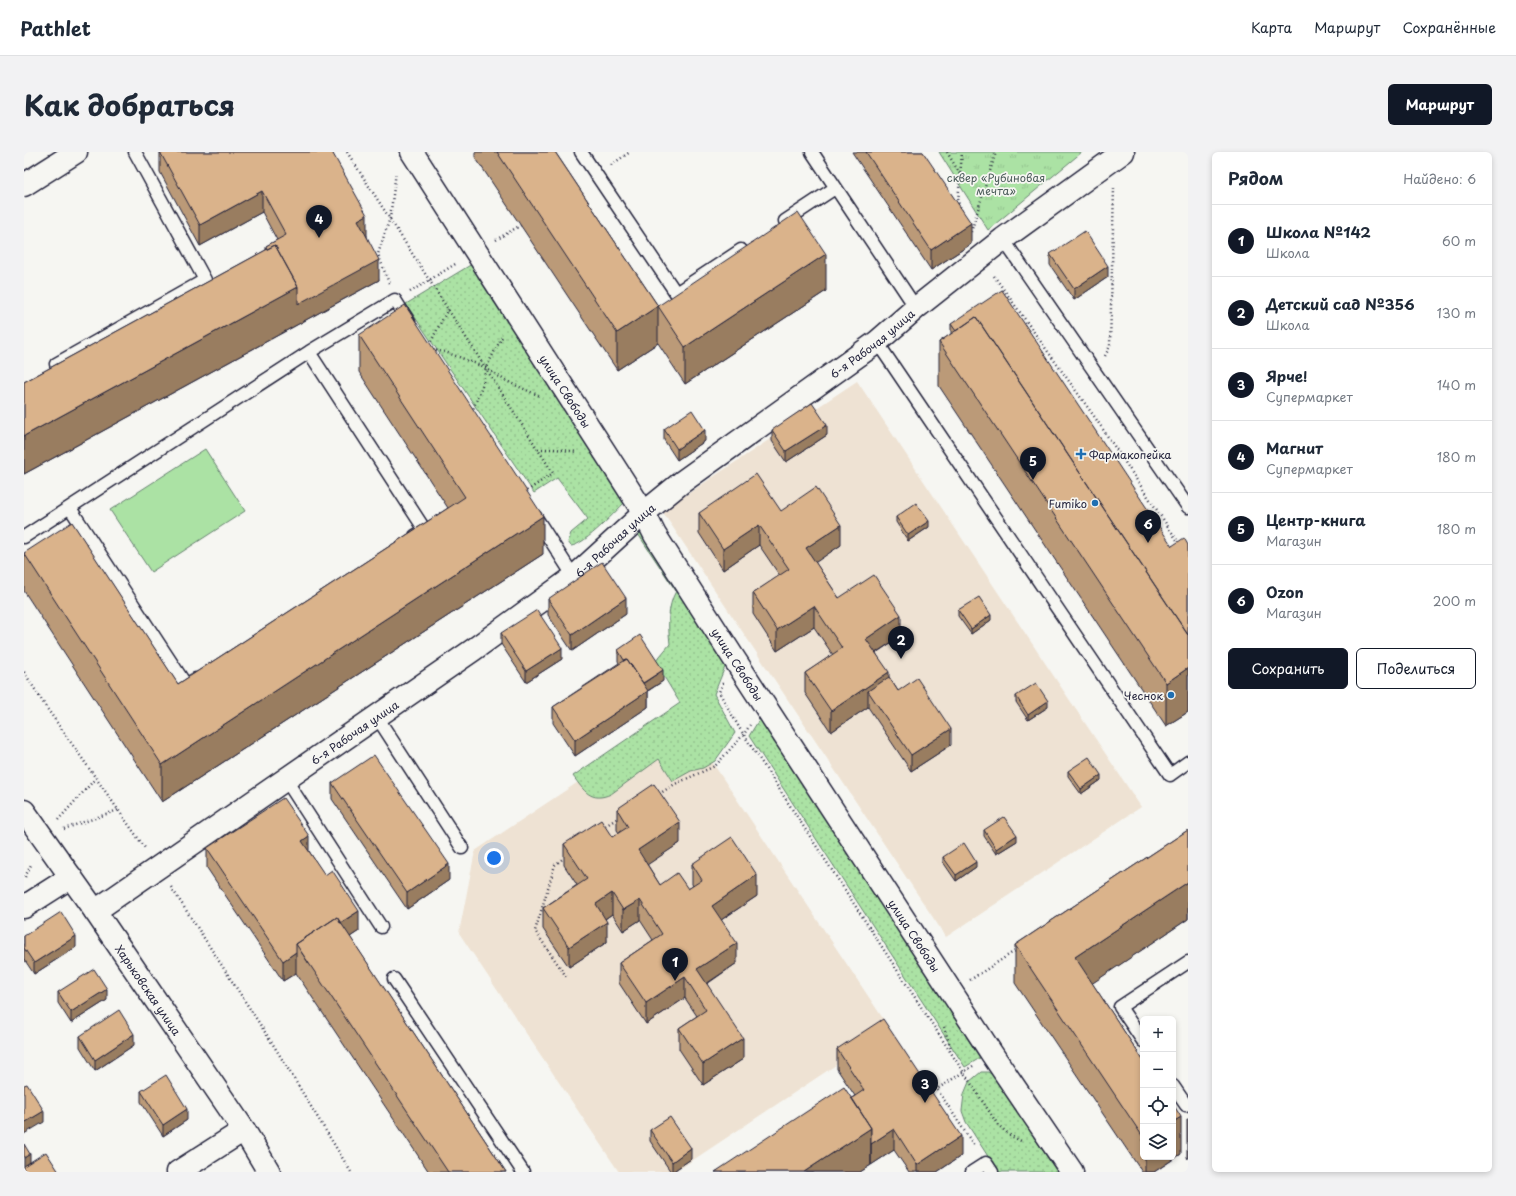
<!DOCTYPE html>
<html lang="ru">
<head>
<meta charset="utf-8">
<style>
	body { margin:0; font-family:"Playpen Sans",sans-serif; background:#f2f2f3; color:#1f2937 }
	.controls { position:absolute; right:12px; bottom:12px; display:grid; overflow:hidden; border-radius:6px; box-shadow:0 2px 6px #0003 }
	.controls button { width:36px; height:36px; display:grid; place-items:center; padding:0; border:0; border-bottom:1px solid #e0e1e3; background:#fff; color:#1f2937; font:20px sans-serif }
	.you { position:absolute; left:470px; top:706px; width:14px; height:14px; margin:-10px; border:3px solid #fff; border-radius:50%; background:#1a73e8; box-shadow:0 0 0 6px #1a73e833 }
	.badge { display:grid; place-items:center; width:26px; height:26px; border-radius:50%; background:#111827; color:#fff; font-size:13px; font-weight:700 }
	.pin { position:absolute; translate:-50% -33px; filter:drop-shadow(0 1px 2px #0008) }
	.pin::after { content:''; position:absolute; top:21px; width:14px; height:12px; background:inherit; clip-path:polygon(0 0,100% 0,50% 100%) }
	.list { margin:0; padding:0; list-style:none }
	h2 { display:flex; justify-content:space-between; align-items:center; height:52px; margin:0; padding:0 16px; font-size:17px }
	h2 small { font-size:13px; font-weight:400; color:#747a83 }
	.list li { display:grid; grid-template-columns:26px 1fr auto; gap:12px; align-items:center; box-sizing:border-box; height:72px; padding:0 16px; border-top:1px solid #e0e1e3 }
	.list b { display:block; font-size:15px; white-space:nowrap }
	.list p { margin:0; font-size:13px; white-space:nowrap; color:#747a83 }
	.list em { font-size:13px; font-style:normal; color:#747a83 }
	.actions { display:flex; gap:8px; padding:12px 16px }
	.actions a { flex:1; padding:9px 0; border:1px solid #111827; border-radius:6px; text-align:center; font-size:14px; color:#111827 }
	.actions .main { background:#111827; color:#fff }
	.icon { flex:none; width:22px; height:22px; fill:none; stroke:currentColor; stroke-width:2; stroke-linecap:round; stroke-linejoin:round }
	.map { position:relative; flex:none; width:1164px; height:1020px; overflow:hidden; border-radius:6px }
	header { display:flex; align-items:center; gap:24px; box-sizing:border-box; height:56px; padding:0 20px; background:#fff; border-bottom:1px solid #e0e1e3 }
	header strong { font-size:19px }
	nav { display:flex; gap:22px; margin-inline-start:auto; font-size:14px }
	.intro { display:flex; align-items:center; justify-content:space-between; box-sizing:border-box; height:96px; padding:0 24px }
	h1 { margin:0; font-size:28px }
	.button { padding:10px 18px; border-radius:6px; background:#111827; color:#fff; font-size:14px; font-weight:700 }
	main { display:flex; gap:24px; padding:0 24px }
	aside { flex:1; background:#fff; border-radius:6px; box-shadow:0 2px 6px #0003 }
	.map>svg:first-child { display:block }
	.built { fill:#eee2d3 }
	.grass { fill:url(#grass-dots); stroke:#668270 }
	.park { fill:url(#park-tufts); stroke:#668270 }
	.garden { fill:#abe2a4; stroke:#668270 }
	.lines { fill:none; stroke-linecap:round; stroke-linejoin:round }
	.lane-casing { stroke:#22223b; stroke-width:15 }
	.street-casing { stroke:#22223b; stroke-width:25 }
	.path { stroke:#22223b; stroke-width:2.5; stroke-dasharray:1 3; stroke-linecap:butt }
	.lane { stroke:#f6f6f2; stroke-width:12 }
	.street { stroke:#f6f6f2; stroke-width:22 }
	.wall { fill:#bb9a78; stroke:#22223b }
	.shaded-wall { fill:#997d61; stroke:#22223b }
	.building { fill:#dab38b; stroke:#22223b }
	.poi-dot { fill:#1f6fb2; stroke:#f6f6f2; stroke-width:1.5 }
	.labels { text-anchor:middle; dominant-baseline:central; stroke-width:3.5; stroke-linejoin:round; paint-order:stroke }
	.park-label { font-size:11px; fill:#4b5c5a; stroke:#f6f6f2 }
	.street-label { font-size:11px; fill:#22223b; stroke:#f6f6f2 }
	.poi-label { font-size:11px; fill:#22223b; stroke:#f6f6f2; text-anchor:end }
</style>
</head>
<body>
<header>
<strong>Pathlet</strong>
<nav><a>Карта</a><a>Маршрут</a><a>Сохранённые</a></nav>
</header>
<div class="intro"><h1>Как добраться</h1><a class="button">Маршрут</a></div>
<main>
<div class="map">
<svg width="1164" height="1020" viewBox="0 0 1164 1020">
	<defs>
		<pattern id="grass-dots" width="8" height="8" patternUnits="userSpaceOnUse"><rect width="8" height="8" fill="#abe2a4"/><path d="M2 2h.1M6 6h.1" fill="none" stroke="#93c28e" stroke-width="1.8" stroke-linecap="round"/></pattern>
		<pattern id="park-tufts" width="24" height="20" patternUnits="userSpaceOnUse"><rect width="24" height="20" fill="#abe2a4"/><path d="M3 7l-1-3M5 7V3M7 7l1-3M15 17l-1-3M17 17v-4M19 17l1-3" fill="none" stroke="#93c28e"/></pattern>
	</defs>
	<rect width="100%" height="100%" fill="#f6f6f2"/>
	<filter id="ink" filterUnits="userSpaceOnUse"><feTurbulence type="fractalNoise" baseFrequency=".025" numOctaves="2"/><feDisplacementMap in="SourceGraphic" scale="8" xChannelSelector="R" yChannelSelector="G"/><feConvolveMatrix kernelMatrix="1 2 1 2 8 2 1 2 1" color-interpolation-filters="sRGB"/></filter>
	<g filter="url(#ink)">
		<!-- built -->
		<path class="built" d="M833,229L1117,655L922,785L638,359Z
			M656,562L866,877L651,1020H595L435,781L451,699Z"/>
		<!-- grass -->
		<path class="grass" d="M453,109L605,346C594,357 561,393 547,394L544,390L547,381L564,367L533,326L510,341L382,152Z
			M616,377L703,510L690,542L711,581L691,609L679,616L667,619L649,629L635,607L587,642C567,651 560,639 549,624L656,551L631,510L646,492C644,474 643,455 652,439L614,382Z
			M738,563L956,906L941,915L725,584Z
			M957,920H964L969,923L1033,1020H974L942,970L938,959L940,942L945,930Z"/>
		<!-- park -->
		<path class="park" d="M915,0H1058L964,78Z"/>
		<!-- garden -->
		<path class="garden" d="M181,297L221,359L127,420L86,358Z"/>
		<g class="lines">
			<defs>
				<path id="lane" d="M557,0L652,141L717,98
					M788,0L892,156
					M761,69L811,36
					M979,87L1164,355
					M853,190L1146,623L1164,610
					M285,200L401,378L391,384
					M32,212L181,128L111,0
					M46,356L162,533L172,527
					M511,364L550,425
					M0,385L285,200L371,148L385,170
					M353,565L438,696
					M262,628L357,775
					M370,827L499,1020
					M1119,889L1096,855L1164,810
					M1149,934L1162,953L1164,952
					M948,1020L962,1011L968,1020"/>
				<g id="street">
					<path id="s1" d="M388,0L620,361L631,383L709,505L968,902L1048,1020"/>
					<path d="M0,33L52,0"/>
					<path id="s2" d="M0,659L71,759L220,978L245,1020"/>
					<path d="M0,755L47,725"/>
					<path id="s3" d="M71,759L449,498L550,425L620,361L658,330L853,190L892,156L979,87L1099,0"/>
					<path d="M154,1020L220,978"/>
				</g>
			</defs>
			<!-- lane casing -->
			<use href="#lane" class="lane-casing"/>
			<!-- street casing -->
			<use href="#street" class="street-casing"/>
			<!-- path -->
			<path class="path" d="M323,0L529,321L500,341
				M923,0L936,22
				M587,13L606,0
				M938,59L934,50L938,0
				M947,80L972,0
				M472,88L497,73
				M970,124L1072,267L1155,391
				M365,131L354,102L366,66L372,20
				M386,140L433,111
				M405,193L424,157
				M408,198L421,200L435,205L462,216L482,229L516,244
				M1081,204L1086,194L1090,36
				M448,260L459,231L462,216L479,183
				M514,297H532L553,300
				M0,520L22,555L121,696
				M699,531L695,540L716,577L974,973L987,984L997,989
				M635,642L651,632L691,614L720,582L726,573
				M34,668L72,626
				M578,676L594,666
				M40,677L94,658
				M541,705L531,713L511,779L544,827
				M1,725L8,711
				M147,735L250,894L327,1020
				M946,828L994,797
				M920,875L928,900
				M949,914L913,937L951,995"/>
			<!-- lane -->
			<use href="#lane" class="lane"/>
			<!-- street -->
			<use href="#street" class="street"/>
		</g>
		<!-- wall -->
		<path class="wall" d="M136,0H308L343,84L355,128L0,322V230L242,98V94L253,88L238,60L176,94L136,20Z
			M451,0H531L634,154L802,139L661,232L634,191L593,218L451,5Z
			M828,0H899L947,92L907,118Z
			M1026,102L1084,125L1050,148L1026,113Z
			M927,172L1148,394L1164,393V560L1142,574L915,234V190L927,182Z
			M335,183L519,402L138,650L0,439V401L154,532L424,356L335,220Z
			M640,277L681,289L653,308L640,288Z
			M748,278L803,283L762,310L748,289Z
			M757,359L817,393L791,410L815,446L877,484L852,501L865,525L874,539L927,593L887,619L844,555L807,580L781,541V521L809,503L790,475L753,499L729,462V441L756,424L735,393L699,418L675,381V361Z
			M872,365L905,375L884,389L872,370Z
			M524,447L602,462L548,499L524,463Z
			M934,458L967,468L947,482L934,464Z
			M477,481L538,507L502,530L477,492Z
			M594,498L639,529L624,539V555L551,604L529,571V555L595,511L594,509Z
			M992,544L1024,555L1004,568L992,550Z
			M1044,619L1077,628L1057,642L1044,624Z
			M308,631L425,728L383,757L308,647Z
			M593,657L656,691L623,712L636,733L664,737L669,734L668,732V712L733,744L697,768L713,811L683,832L719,907L679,933L655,897V876L673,864L661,846L622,872L595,831V811L629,788L616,768L599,779L588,762L581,767L583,790L545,815L519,777V756L553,733L540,713V692L588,685L595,681L593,678Z
			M960,678L993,689L972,702L960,684Z
			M1164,678V767L1068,831L1119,908V1005H1149L1157,1002L1130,1020H1118L991,831V793Z
			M183,696L285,699L335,779L326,785L482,1020H405L272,821L259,829L183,716Z
			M919,705L952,715L932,729L919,710Z
			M0,784L52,795L10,822L0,807Z
			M34,840L83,848L47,871L34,851Z
			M56,884L110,893L71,919L56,895Z
			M813,897L937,1004L913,1020H885L870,998L836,1020H691L831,944L813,917Z
			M117,939L163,968L139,984L117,950Z
			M1163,967H1164V1007L1163,1005Z
			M626,978L667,1007L648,1020H647L626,989Z"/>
		<!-- shaded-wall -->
		<path class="shaded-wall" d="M238,39V60L176,94V73Z
			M343,63V84L334,89V68Z
			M947,71V92L907,118V98Z
			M802,102V139L661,232V195Z
			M355,108V128L0,322V284L274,135Z
			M1084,114V125L1050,148V137Z
			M634,154V191L593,218V181Z
			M803,273V283L762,310V299Z
			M681,278V289L653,308V297Z
			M519,364V402L138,650V613Z
			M905,369V375L884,389V383Z
			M735,373V393L699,418V397Z
			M817,373V393L782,417V396Z
			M602,446V462L548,499V483Z
			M790,454V475L753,499V478Z
			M877,463V484L842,507V487Z
			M967,463V468L947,482V477Z
			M538,496V507L502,530V519Z
			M1164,516V560L1142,574V531Z
			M639,518V529L617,543V533Z
			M865,520V541L844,539V555L807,580V559Z
			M624,539V555L551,604V588Z
			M1024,549V555L1004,568V563Z
			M927,577V593L887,619V603Z
			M1077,623V628L1057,642V637Z
			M656,670V691L614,719V698Z
			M993,683V689L972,702V697Z
			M285,684V705L278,689Z
			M952,710V715L932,729V723Z
			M425,712V728L383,757V741Z
			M733,723V744L688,774V754Z
			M1164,730V767L1051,843V805Z
			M588,741V762L572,773V752Z
			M616,748V768L599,779V758Z
			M335,759V779L285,812L276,798Z
			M583,770V790L545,815V795Z
			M52,784V795L10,822V811Z
			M713,791V811L673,838V817Z
			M272,800V821L259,829V809Z
			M661,825V846L622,872V851Z
			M83,837V848L47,871V860Z
			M110,882V893L71,919V908Z
			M719,886V907L679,933V912Z
			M163,957V968L139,984V973Z
			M20,959V970L0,982V971Z
			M1157,965V1002L1130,1020H1121V1005H1149V970Z
			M847,976V1013L836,1020H780Z
			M870,977V998L847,1013V992Z
			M937,984V1004L913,1020H893V1013Z
			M667,996V1007L648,1020V1010Z
			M6,1002V1012L0,1017V1006Z"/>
		<!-- building -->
		<path class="building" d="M136,0H308L343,63L334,68L355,108L274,152V135L251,93L243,97L242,94L262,83L238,39L176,73Z
			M473,0H531L634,154L774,60L802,102L661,195L634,154L593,181Z
			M842,0H899L947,71L907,98Z
			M1061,79L1084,114L1050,137L1026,102Z
			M251,93L274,135L0,284V230Z
			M978,138L1148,394L1160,386L1164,393V483L952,165L932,179L927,172Z
			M381,153L519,364L138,613L0,401L48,370L154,532L441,345L335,183Z
			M952,165L1164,483V516L1142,531L915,190Z
			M788,251L803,273L762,299L748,278Z
			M668,258L681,278L653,297L640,277Z
			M732,322L757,359L792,335L817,373L782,396L815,446L850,423L877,463L842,487L865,520L807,559L781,521L818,496L790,454L753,478L729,441L765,417L735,373L699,397L675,361Z
			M892,351L905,369L884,383L872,365Z
			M578,410L602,446L548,483L524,447Z
			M955,445L967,463L947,477L934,458Z
			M513,458L538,496L502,519L477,481Z
			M616,483L639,518L619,531L603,507L600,508L594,498Z
			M603,507L624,539L551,588L529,555Z
			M865,525L874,539L893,526L927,577L887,603L844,539Z
			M1012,531L1024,549L1004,563L992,544Z
			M350,603L425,712L383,741L308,631Z
			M1065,605L1077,623L1057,637L1044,619Z
			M630,632L656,670L614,698L636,733L653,721L664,737L678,728L668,712L708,685L733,723L688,754L713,791L673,817L719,886L679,912L655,876L682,858L661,825L622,851L595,811L638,782L616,748L599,758L588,741L572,752L583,770L545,795L519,756L563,727L540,692L577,668L588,685L604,675L593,657Z
			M259,646L285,684L278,689L301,723L308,718L335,759L316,771L313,765L272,792V800L259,809L183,696Z
			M980,665L993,683L972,697L960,678Z
			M1164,678V730L1051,805L1119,908V985L991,793Z
			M940,691L952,710L932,723L919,705Z
			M37,760L52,784L10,811L0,796V784Z
			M313,765L482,1020H424L272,792Z
			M70,817L83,837L47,860L34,840Z
			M95,858L110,882L71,908L56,884Z
			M859,867L937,984L893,1013L870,977L847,992V976L828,946L840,938L813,897Z
			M142,923L163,957L139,973L117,939Z
			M3,932L20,959L0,971V933Z
			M820,935L847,976L780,1020H691Z
			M1149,952L1157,965L1149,970Z
			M646,965L667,996L648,1010L626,978Z
			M0,992L6,1002L0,1006Z
			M22,1000L35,1020H2L0,1017V1014Z"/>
	</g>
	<!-- markers -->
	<g class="poi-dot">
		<path d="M1055 296h4v4h4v4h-4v4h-4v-4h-4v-4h4z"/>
		<circle cx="1071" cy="351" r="4"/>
		<circle cx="1147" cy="543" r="4"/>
	</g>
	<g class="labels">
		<!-- park labels -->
		<g class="park-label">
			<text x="972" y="25">сквер «Рубиновая<tspan x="972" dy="13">мечта»</tspan></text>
		</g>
		<!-- street labels -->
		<g class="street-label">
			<text stroke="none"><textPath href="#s3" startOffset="963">6-я Рабочая улица</textPath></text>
			<text stroke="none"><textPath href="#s1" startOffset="284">улица Свободы</textPath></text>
			<text stroke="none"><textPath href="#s3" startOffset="639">6-я Рабочая улица</textPath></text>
			<text stroke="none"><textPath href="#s1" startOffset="607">улица Свободы</textPath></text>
			<text stroke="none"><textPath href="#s3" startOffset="315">6-я Рабочая улица</textPath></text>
			<text stroke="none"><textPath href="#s1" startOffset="931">улица Свободы</textPath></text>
			<text stroke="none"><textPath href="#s2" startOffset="218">Харьковская улица</textPath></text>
		</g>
		<!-- poi labels -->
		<g class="poi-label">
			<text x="1065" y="302" text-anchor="start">Фармакопейка</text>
			<text x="1063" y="351">Fumiko</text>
			<text x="1139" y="543">Чеснок</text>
		</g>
	</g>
</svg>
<div class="controls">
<button>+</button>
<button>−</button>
<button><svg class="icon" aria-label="locate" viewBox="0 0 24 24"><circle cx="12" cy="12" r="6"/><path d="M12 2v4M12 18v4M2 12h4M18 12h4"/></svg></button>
<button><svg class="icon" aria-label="layers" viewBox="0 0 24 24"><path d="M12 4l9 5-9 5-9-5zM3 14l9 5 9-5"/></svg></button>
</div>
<div class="you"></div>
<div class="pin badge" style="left:651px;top:829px">1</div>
<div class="pin badge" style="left:877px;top:507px">2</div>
<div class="pin badge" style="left:901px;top:951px">3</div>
<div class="pin badge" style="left:295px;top:86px">4</div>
<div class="pin badge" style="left:1009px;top:328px">5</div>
<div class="pin badge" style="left:1124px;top:391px">6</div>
</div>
<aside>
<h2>Рядом<small>Найдено: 6</small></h2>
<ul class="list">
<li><span class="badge">1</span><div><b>Школа №142</b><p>Школа</p></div><em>60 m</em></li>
<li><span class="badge">2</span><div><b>Детский сад №356</b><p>Школа</p></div><em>130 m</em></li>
<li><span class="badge">3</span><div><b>Ярче!</b><p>Супермаркет</p></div><em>140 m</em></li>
<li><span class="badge">4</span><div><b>Магнит</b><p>Супермаркет</p></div><em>180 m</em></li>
<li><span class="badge">5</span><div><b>Центр-книга</b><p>Магазин</p></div><em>180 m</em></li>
<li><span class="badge">6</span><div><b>Ozon</b><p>Магазин</p></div><em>200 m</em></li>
</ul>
<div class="actions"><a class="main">Сохранить</a><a>Поделиться</a></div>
</aside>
</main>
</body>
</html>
